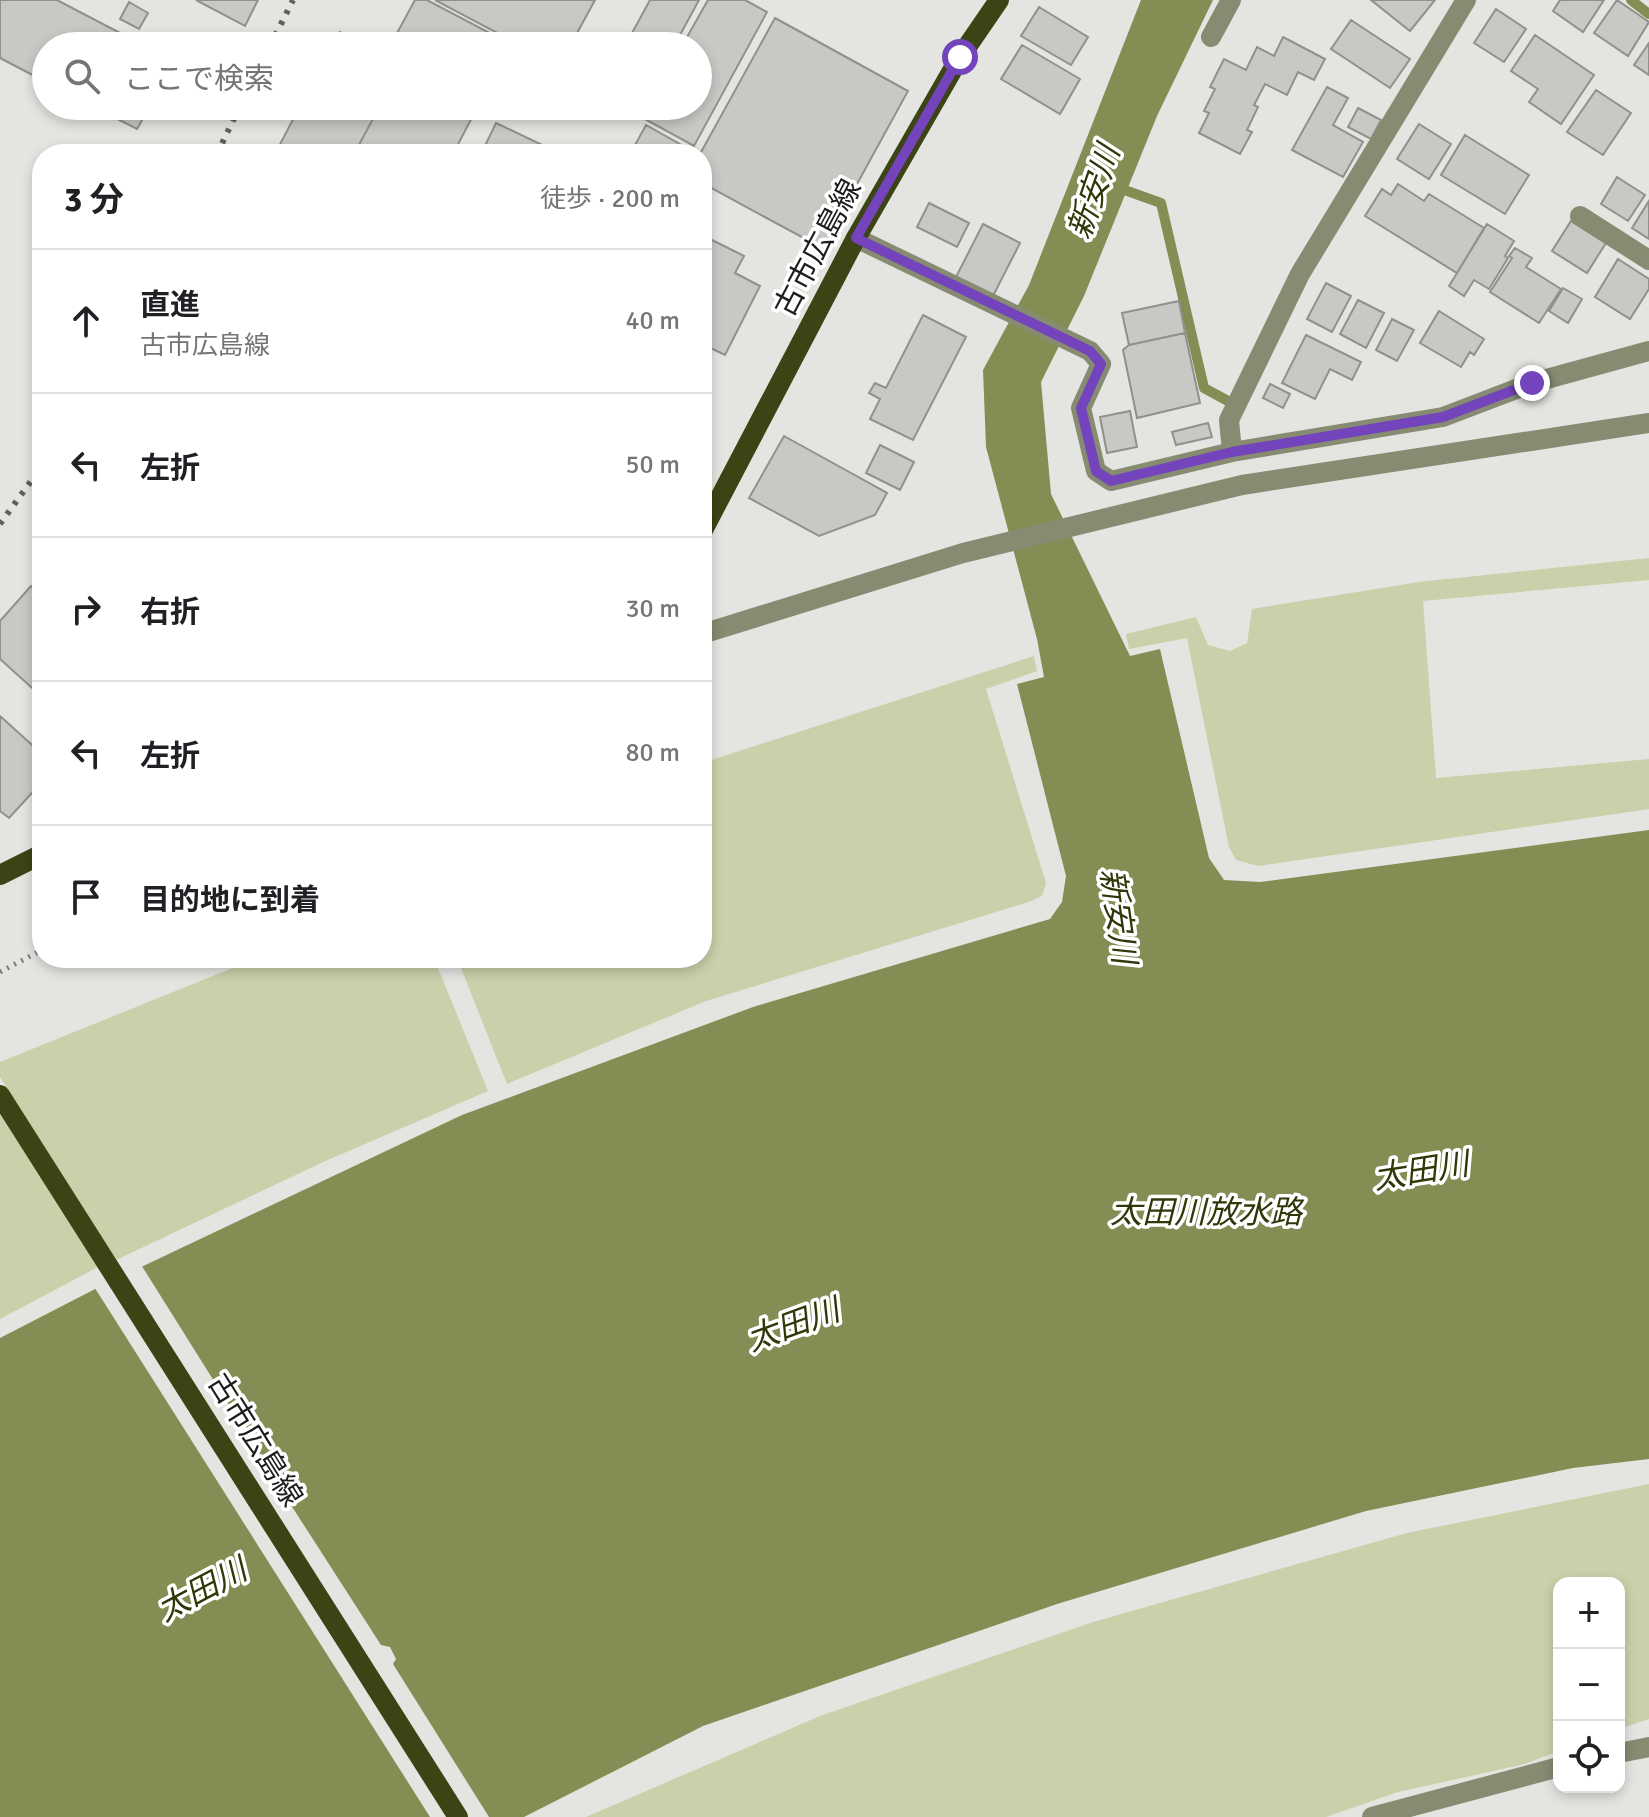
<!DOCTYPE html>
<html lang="ja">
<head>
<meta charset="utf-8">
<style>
	body { margin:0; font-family:Signika,"Noto Sans JP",sans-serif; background:#f6f6f6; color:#202124 }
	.controls { position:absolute; right:24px; bottom:24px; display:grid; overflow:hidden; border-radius:16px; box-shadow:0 4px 12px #0003 }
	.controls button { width:72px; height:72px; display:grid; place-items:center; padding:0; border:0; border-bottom:2px solid #e0e0e0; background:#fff; color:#202124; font:40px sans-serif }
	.stop { position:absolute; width:24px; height:24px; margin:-18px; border:6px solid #7444bc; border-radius:50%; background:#fff }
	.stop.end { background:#7444bc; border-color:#fff; box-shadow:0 2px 8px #0008 }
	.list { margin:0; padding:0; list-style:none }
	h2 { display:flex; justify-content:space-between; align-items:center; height:104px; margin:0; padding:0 32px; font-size:34px }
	h2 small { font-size:26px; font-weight:400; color:#757577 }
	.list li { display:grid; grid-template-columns:52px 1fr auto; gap:24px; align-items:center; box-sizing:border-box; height:144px; padding:0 32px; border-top:2px solid #e0e0e0 }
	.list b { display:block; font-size:30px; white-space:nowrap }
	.list p { margin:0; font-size:26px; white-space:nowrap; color:#757577 }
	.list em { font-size:26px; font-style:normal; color:#757577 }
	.icon { flex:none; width:44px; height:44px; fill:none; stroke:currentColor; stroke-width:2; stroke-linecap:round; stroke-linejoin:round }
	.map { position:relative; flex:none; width:1649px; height:1817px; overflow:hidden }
	.search { position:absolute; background:#fff; box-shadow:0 4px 12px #0003; left:32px; top:32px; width:680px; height:88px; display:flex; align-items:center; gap:20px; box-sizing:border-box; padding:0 28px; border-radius:44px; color:#757577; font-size:30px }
	.panel { position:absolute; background:#fff; box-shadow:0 4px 12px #0003; left:32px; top:144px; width:680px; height:824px; border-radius:32px }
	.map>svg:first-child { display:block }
	.green { fill:#c8d1a9 }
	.water { fill:#828e54 }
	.pier { fill:#e4e5e0 }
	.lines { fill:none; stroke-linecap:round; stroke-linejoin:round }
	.stream { stroke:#828e54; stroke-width:10 }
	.building { fill:#c7c9c4; stroke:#8f918c; stroke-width:2 }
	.path { stroke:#7b7c79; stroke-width:5; stroke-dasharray:2 6; stroke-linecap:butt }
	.minor { stroke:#868b72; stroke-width:20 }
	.major { stroke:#3c4314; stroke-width:20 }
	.rail { stroke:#60615e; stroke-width:6; stroke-dasharray:4 8; stroke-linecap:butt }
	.route { stroke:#7444bc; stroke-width:10 }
	.labels { text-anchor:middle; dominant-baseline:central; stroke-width:7; stroke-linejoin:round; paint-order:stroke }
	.street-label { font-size:30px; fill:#1d1d1c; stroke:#fff }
	.water-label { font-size:32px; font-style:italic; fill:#303708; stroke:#fff }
</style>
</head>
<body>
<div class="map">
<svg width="1649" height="1817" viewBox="0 0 1649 1817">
	<rect width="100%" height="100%" fill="#e4e5e0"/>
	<!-- green -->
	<path class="green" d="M1649,558V580L1423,601L1436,778L1649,759V809L1258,866L1236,860L1229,847L1187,638L1129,649L1126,634L1196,617L1208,645L1230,651L1247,643L1252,609L1419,582Z
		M1034,656L1037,671L986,689L1046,883L1042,896L1029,902L706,1001L507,1084L457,958H702V763Z
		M257,958H434L488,1091L321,1163L116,1260L0,1077V1062Z
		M0,1114L98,1267L0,1319Z
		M1649,1484V1719L1619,1729V1583H1559V1751L1525,1764L1398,1792L1326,1817H586L820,1716L1093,1622L1407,1533Z"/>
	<!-- water -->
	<path class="water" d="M1141,0H1213L1157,116L1084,296L1041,382L1051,494L1130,656L1160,649L1209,858L1224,880L1260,882L1649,830V1459L1573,1468L1366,1511L1057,1604L703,1726L524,1817H0V1338L99,1287L462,1115L753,1007L1050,919L1062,902L1066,876L1017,684L1044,677L1037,639L986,447L983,370L1029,285Z"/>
	<!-- pier -->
	<path class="pier" d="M140,1263L234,1413L241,1414L247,1426L244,1432L381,1645L390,1647L396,1659L393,1664L489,1817H430L93,1285Z"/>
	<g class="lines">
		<!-- stream -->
		<path class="stream" d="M1631,0L1649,14
			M1116,187L1161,203L1204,388L1228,401"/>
	</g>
	<!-- building -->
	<path class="building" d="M0,0H57L145,46H46V82L0,58Z
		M196,0H258L245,26Z
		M415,0H427L503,40L500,46H390Z
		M435,0H595L570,46H522Z
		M650,0H699L674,46H625Z
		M708,0H745L767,12L694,146L643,118L649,106H698V46H682Z
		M1371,0H1435L1410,31Z
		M1560,0H1604L1583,32L1553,11Z
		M1617,0L1649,22L1628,56L1594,33Z
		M129,2L148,13L139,29L120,19Z
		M1039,7L1088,37L1071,65L1021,36Z
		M1496,9L1526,29L1504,62L1474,43Z
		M775,18L908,91L822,248L702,183V154H700Z
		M1351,20L1410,59L1390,88L1331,49Z
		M340,32L366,46H333Z
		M1535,35L1594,75L1561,124L1529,102L1538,89L1511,71Z
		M1283,37L1325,59L1314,80L1298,72L1287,95L1265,84L1254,105L1258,107L1247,130L1252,132L1240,154L1199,133L1209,113L1204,111L1215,89L1210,87L1224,59L1246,70L1257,47L1274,56Z
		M1649,43V75L1634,65Z
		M1022,45L1080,79L1060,114L1001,79Z
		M1327,87L1348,98L1333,125L1363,142L1343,177L1292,150Z
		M1596,90L1631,113L1603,155L1567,132Z
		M92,106H150L137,129Z
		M300,106H380L354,154H284L277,150Z
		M380,106H478L453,154H354Z
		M1358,108L1381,120L1371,139L1348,127Z
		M496,123L561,154H481Z
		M1419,124L1451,144L1429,179L1397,159Z
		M646,125L694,152L693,154H651L635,145Z
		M1465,135L1529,175L1505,214L1441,175Z
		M1617,177L1645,195L1628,221L1601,204Z
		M1398,184L1424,201L1429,194L1484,228L1457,273L1365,216L1382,189L1391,195Z
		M1649,201V239L1632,228Z
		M929,203L969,223L957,247L917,227Z
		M1571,221L1606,243L1587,273L1552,251Z
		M983,224L1020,243L993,296L956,277Z
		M1487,224L1514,241L1505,256L1508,258L1489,289L1474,280L1464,296L1449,286Z
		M706,237L744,256L735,273L760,286L725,355L702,344V245Z
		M1515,248L1532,258L1526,267L1561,289L1539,323L1490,292L1512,258L1509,256Z
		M1618,259L1649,279V289L1630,319L1595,297Z
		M1326,283L1351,296L1332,332L1307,319Z
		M1563,288L1582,299L1568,323L1549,311Z
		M1358,300L1384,313L1366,348L1340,334Z
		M1179,301L1185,333L1129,345L1122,313Z
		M1439,311L1484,339L1474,355L1470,352L1461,367L1420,343Z
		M923,315L966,337L913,440L870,419L880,399L869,393L875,383L886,388Z
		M1392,319L1414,330L1397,361L1376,350Z
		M1185,333L1200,403L1137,418L1123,350L1129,345Z
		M1306,335L1361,362L1352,380L1330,369L1315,399L1282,383Z
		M1270,384L1290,394L1283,408L1263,398Z
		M1130,411L1137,447L1107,453L1100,417Z
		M1208,423L1212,437L1176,445L1172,432Z
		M784,436L887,493L875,515L819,536L749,498Z
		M880,445L914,462L900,490L866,473Z
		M31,586L42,596V697L0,659V621Z
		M0,716L42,754V782L9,818L0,811Z"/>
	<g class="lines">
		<!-- path -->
		<path class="path" d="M0,972L42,950"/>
		<!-- minor -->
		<path class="minor" d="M1211,37L1231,0
			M1580,216L1649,260
			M856,238L1090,351L1101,364L1081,408L1096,471L1111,481L1232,452L1443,417L1532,383L1649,351
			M1232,452L1229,420L1300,274L1466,0
			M702,634L963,553L1242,485L1649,423
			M1619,1753L1649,1747
			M1372,1817L1559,1767"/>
		<!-- major -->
		<path class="major" d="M702,532L856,238L960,57L999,0
			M0,875L42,854
			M0,1095L458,1817"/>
		<!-- rail -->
		<path class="rail" d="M270,46L293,0
			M217,154L240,106
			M0,524L42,466"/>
	</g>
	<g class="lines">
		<!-- route -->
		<path class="route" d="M960,57L856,238L1090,351L1101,364L1081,408L1096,471L1111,481L1232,452L1443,417L1532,383"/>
	</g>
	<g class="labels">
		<!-- street labels -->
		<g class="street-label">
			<text transform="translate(818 248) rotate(-62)">古市広島線</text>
			<text transform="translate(255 1440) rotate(58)">古市広島線</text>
		</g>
		<!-- water labels -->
		<g class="water-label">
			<text transform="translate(1094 192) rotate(-71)">新安川</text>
			<text transform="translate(1118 916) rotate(82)">新安川</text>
			<text transform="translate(1421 1171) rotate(-9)">太田川</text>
			<text x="1206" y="1212">太田川放水路</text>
			<text transform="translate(793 1325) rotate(-20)">太田川</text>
			<text transform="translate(202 1590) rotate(-28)">太田川</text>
		</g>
	</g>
</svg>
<div class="controls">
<button>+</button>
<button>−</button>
<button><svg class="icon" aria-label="locate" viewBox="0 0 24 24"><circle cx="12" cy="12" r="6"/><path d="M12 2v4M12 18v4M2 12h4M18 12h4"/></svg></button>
</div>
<div class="stop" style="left:960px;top:57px"></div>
<div class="stop end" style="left:1532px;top:383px"></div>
<div class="search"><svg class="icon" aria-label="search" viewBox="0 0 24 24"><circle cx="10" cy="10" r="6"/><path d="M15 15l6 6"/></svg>ここで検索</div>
<section class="panel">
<h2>3 分<small>徒歩 · 200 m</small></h2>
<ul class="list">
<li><svg class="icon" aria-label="ahead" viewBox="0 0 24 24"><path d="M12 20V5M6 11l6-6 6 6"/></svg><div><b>直進</b><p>古市広島線</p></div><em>40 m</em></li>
<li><svg class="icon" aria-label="left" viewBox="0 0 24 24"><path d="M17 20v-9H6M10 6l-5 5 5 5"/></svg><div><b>左折</b></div><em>50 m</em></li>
<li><svg class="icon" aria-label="right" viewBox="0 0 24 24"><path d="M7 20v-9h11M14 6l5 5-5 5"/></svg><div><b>右折</b></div><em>30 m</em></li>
<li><svg class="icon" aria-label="left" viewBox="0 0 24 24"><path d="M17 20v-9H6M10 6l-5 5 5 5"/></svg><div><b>左折</b></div><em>80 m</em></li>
<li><svg class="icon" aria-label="arrive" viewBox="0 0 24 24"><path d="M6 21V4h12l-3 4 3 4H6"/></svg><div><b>目的地に到着</b></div></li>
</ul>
</section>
</div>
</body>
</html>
